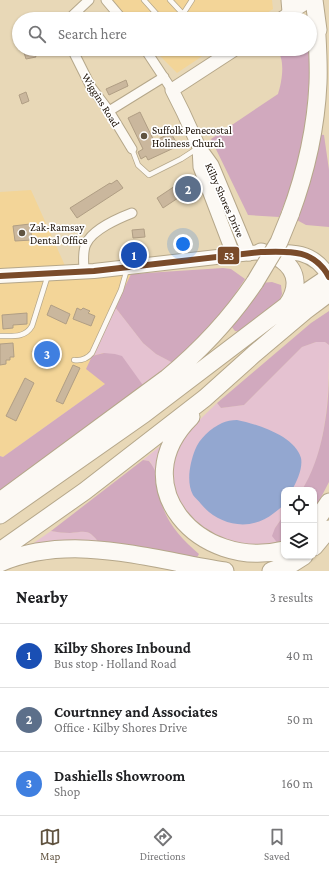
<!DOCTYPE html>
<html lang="en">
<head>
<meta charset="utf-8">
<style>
	body { margin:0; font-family:"Crimson Pro",serif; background:#f2f2f2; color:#202124 }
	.controls { position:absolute; right:12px; bottom:12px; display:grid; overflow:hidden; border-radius:8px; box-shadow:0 1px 3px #0004 }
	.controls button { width:36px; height:36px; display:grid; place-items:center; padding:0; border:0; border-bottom:1px solid #e0e0e0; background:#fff; color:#202124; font:20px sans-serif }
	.you { position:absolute; left:183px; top:244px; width:14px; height:14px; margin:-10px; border:3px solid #fff; border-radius:50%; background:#1a73e8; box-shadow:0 0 0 6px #1a73e833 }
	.badge { display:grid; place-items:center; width:26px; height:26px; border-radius:50%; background:#605340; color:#fff; font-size:13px; font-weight:700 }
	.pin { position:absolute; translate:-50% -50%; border:2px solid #fff; box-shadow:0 1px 4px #0006 }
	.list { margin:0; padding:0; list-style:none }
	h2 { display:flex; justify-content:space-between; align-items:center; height:52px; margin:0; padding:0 16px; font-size:17px }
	h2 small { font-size:13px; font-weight:400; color:#757577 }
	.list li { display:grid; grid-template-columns:26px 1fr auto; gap:12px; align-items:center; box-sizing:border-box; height:64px; padding:0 16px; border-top:1px solid #e0e0e0 }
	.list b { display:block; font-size:15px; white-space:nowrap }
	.list p { margin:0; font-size:13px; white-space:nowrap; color:#757577 }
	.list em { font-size:13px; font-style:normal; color:#757577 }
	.icon { flex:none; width:22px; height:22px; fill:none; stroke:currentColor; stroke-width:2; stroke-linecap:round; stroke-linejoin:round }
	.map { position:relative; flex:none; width:329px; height:571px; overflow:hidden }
	.search { position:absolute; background:#fff; box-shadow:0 1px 3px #0004; left:12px; right:12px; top:12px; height:44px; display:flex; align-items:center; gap:10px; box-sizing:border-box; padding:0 14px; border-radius:22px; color:#757577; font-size:15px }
	.sheet { height:244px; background:#fff }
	nav { display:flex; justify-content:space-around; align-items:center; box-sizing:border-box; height:56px; border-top:1px solid #e0e0e0; background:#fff; font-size:11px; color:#757577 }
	nav a { display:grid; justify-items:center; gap:2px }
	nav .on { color:#605340 }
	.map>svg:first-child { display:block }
	.built { fill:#f3d598 }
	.green { fill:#e5c2d1 }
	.forest { fill:#d1a9be }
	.water { fill:#93a7d0 }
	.building { fill:#cab79d; stroke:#b09e84 }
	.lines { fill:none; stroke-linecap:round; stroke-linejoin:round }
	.lane-casing { stroke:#b5a78a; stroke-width:6 }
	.street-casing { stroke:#b5a78a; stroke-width:11 }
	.secondary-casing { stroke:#b5a78a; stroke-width:15 }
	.primary-casing { stroke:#b5a78a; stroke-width:16 }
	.highway-casing { stroke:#b5a78a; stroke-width:19 }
	.lane { stroke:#fcf9f4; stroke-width:4.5 }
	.street { stroke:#fcf9f4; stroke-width:9 }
	.secondary { stroke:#fcf9f4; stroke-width:13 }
	.primary { stroke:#fcf9f4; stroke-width:14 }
	.highway { stroke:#fcf9f4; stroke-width:17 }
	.highway-bridge-casing { stroke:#b5a78a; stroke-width:19; stroke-linecap:butt }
	.highway-bridge { stroke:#fcf9f4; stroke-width:17 }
	.bus-1-casing { stroke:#fff; stroke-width:9 }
	.bus-1 { stroke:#7a4b2a; stroke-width:6 }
	.poi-dot { fill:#605340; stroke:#fff; stroke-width:1.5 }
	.labels { text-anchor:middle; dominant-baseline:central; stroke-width:3.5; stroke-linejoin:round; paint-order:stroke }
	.street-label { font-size:11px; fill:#170c00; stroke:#fff }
	.poi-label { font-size:11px; fill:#170c00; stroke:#fff; text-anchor:start }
	.line-badge { stroke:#fff; stroke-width:1.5 }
	.badge-label { font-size:11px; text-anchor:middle; font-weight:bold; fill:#fff }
</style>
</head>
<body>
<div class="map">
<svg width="329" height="571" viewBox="0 0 329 571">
	<rect width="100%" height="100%" fill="#e8d8b7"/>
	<!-- built -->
	<path class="built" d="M104,0H272L273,9L258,19H123Z
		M153,49H213L177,73Z
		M31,190L71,279L131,274L105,384L3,457L0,456V192Z"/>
	<!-- green -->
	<path class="green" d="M115,307L143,343L156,354L175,364L145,388L104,353L92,356Z
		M316,342H325L329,345C329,392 328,449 302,490H284V515L275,528L279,545L224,550L175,502L172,458L185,434L217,403L221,408L244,405L302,347Z
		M164,443L159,480L150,461L143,460Z
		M51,531C57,532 64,533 70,533C87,531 89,529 100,544L28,547Z"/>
	<!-- forest -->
	<path class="forest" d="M276,49H309L311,62L304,137L291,186L279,217L248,215L211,139L278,94C282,82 286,58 276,49Z
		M317,134L324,135L329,170V227L306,225L295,219Z
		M223,268L231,269L245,279L224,311L175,364L156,354L143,343L115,307L131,274Z
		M272,282L281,285L282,294L279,301L243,332L235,331L231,326L261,283Z
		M329,311V367V345L325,342H316L302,347L244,405L221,408L217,403L311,323Z
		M104,353L115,354L122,356L145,388L0,493V456L3,457L105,384L86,369L92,356Z
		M329,377V482L314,511V490H302C322,458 328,414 329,377Z
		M143,460L149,461C162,478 156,487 162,505C169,526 183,540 199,554L196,559L100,544C89,529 87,531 70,533C64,533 57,532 51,531Z
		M284,515V542L279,545L272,536L275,528Z"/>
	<!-- water -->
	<path class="water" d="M237,420C257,424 295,436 301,458C303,468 297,481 292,490H284C284,494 285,499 284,502C283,507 278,510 274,513C251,532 219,526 201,504C199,501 195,498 193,495C186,482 190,463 195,450C199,439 211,428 222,423C226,421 232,420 237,420Z"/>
	<!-- building -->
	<path class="building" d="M85,12L91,19H78Z
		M23,49H33L36,57L26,59Z
		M126,80L128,86L109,95L106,89Z
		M26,92L29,101L22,104L19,95Z
		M140,112L154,141L171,133L176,142L175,143L176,147L148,160L146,156L141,159L138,152L143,149L128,118Z
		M190,178L199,193L187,200L184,194L163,208L157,198L175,186L176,187Z
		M117,180L123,188L77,218L70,208L110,183L111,184Z
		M30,224L32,240L15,241L13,226Z
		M144,229L145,237L133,238L132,230Z
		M51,305L70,314L66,324L47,315Z
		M77,308L81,310L83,308L90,311L88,313L95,316L91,326L73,319Z
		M27,313V324L13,325V328L3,329L2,315Z
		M13,343L14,357H10V360H6V364L0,365V344Z
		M37,343L58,353L54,363L52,362L51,364L37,358L39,355L32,352Z
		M73,365L80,368L63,404L56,401Z
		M25,378L34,383L16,421L6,416Z"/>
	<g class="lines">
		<defs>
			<path id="lane" d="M144,0L161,19
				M170,0L183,14
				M177,19L183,14L192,0
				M132,149L138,165L149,175L181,159L198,148
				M0,336C13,336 25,338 32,326L48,275
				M74,360C81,361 87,359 92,353L121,290L127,269"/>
			<path id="street" d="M106,0L122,19
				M71,19L73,15L89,0
				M72,49L91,87L109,111L132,149
				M145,49L172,90
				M109,111L164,77
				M84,272C84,263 82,252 86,244C92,230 119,218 132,213"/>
			<path id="secondary" d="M281,19L310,0
				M235,49L172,90L183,112L199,147L212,165L249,254
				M199,147L200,167L234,256"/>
			<path id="primary" d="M0,276L94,271L261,252C289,251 314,249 329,277"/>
			<path id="highway" d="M290,0L291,12
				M314,0L318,30
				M290,215C306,172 316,129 318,83C319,61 317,39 316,18
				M261,252C268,254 276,256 282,260C299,272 298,290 287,305
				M191,417C122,485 199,571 284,550
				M0,501L167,378C201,350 230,319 255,282
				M0,515L144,414L286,306L329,277
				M314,524L329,502
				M314,547L329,529
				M0,551L85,491L205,398L254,354L305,311L329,293
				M0,563C72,532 152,560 225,571
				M271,571L293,563L304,556"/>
		</defs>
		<!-- lane casing -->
		<use href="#lane" class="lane-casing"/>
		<!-- street casing -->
		<use href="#street" class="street-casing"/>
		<!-- secondary casing -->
		<use href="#secondary" class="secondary-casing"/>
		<!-- primary casing -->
		<use href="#primary" class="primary-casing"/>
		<!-- highway casing -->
		<use href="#highway" class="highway-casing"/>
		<!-- lane -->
		<use href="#lane" class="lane"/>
		<!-- street -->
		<use href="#street" class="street"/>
		<!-- secondary -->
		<use href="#secondary" class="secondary"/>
		<!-- primary -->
		<use href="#primary" class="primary"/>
		<!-- highway -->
		<use href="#highway" class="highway"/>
		<defs>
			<path id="highway-bridge" d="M255,282L279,242L290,215"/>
		</defs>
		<!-- highway-bridge casing -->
		<use href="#highway-bridge" class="highway-bridge-casing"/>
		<!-- highway-bridge -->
		<use href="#highway-bridge" class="highway-bridge"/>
		<defs>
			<path id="bus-1" d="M0,276L94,271L261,252C289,251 314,249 329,277"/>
		</defs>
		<!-- bus-1 casing -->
		<use href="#bus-1" class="bus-1-casing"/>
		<!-- bus-1 -->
		<use href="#bus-1" class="bus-1"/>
	</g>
	<!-- markers -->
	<g class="poi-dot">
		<circle cx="144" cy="136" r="4"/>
		<circle cx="22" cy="233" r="4"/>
	</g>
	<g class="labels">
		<!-- street labels -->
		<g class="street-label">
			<text transform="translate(101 100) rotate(58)">Wiggins Road</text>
			<text transform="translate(225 200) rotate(66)">Kilby Shores Drive</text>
		</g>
		<!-- poi labels -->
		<g class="poi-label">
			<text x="152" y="130">Suffolk Penecostal<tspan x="152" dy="13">Holiness Church</tspan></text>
			<text x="30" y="227">Zak-Ramsay<tspan x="30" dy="13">Dental Office</tspan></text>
		</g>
	</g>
	<rect class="line-badge" x="217" y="246" width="23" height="19" rx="4" fill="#7a4b2a"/>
	<g class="badge-label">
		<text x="229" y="260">53</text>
	</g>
</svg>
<div class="controls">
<button><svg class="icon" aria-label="locate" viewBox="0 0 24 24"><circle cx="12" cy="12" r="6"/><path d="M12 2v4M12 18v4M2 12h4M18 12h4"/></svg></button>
<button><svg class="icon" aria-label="layers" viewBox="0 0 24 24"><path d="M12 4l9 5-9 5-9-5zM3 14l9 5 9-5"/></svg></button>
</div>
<div class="you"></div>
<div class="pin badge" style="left:134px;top:255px;background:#1a4fb4">1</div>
<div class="pin badge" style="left:188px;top:189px;background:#5c6f8a">2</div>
<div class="pin badge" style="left:47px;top:354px;background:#3f7fe0">3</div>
<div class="search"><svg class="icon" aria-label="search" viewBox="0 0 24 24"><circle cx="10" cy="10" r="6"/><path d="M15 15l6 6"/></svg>Search here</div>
</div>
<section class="sheet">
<h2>Nearby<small>3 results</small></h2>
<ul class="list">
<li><span class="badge" style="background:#1a4fb4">1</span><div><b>Kilby Shores Inbound</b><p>Bus stop · Holland Road</p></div><em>40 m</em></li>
<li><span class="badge" style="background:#5c6f8a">2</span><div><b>Courtnney and Associates</b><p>Office · Kilby Shores Drive</p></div><em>50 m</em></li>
<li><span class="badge" style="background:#3f7fe0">3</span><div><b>Dashiells Showroom</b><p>Shop</p></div><em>160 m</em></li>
</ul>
</section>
<nav>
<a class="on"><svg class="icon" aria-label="map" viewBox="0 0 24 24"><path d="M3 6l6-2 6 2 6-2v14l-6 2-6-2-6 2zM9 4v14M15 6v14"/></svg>Map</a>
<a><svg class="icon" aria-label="directions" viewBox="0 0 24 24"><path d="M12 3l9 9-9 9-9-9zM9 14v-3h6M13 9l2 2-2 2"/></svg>Directions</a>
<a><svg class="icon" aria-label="saved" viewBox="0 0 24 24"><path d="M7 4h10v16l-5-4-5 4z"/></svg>Saved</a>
</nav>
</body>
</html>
